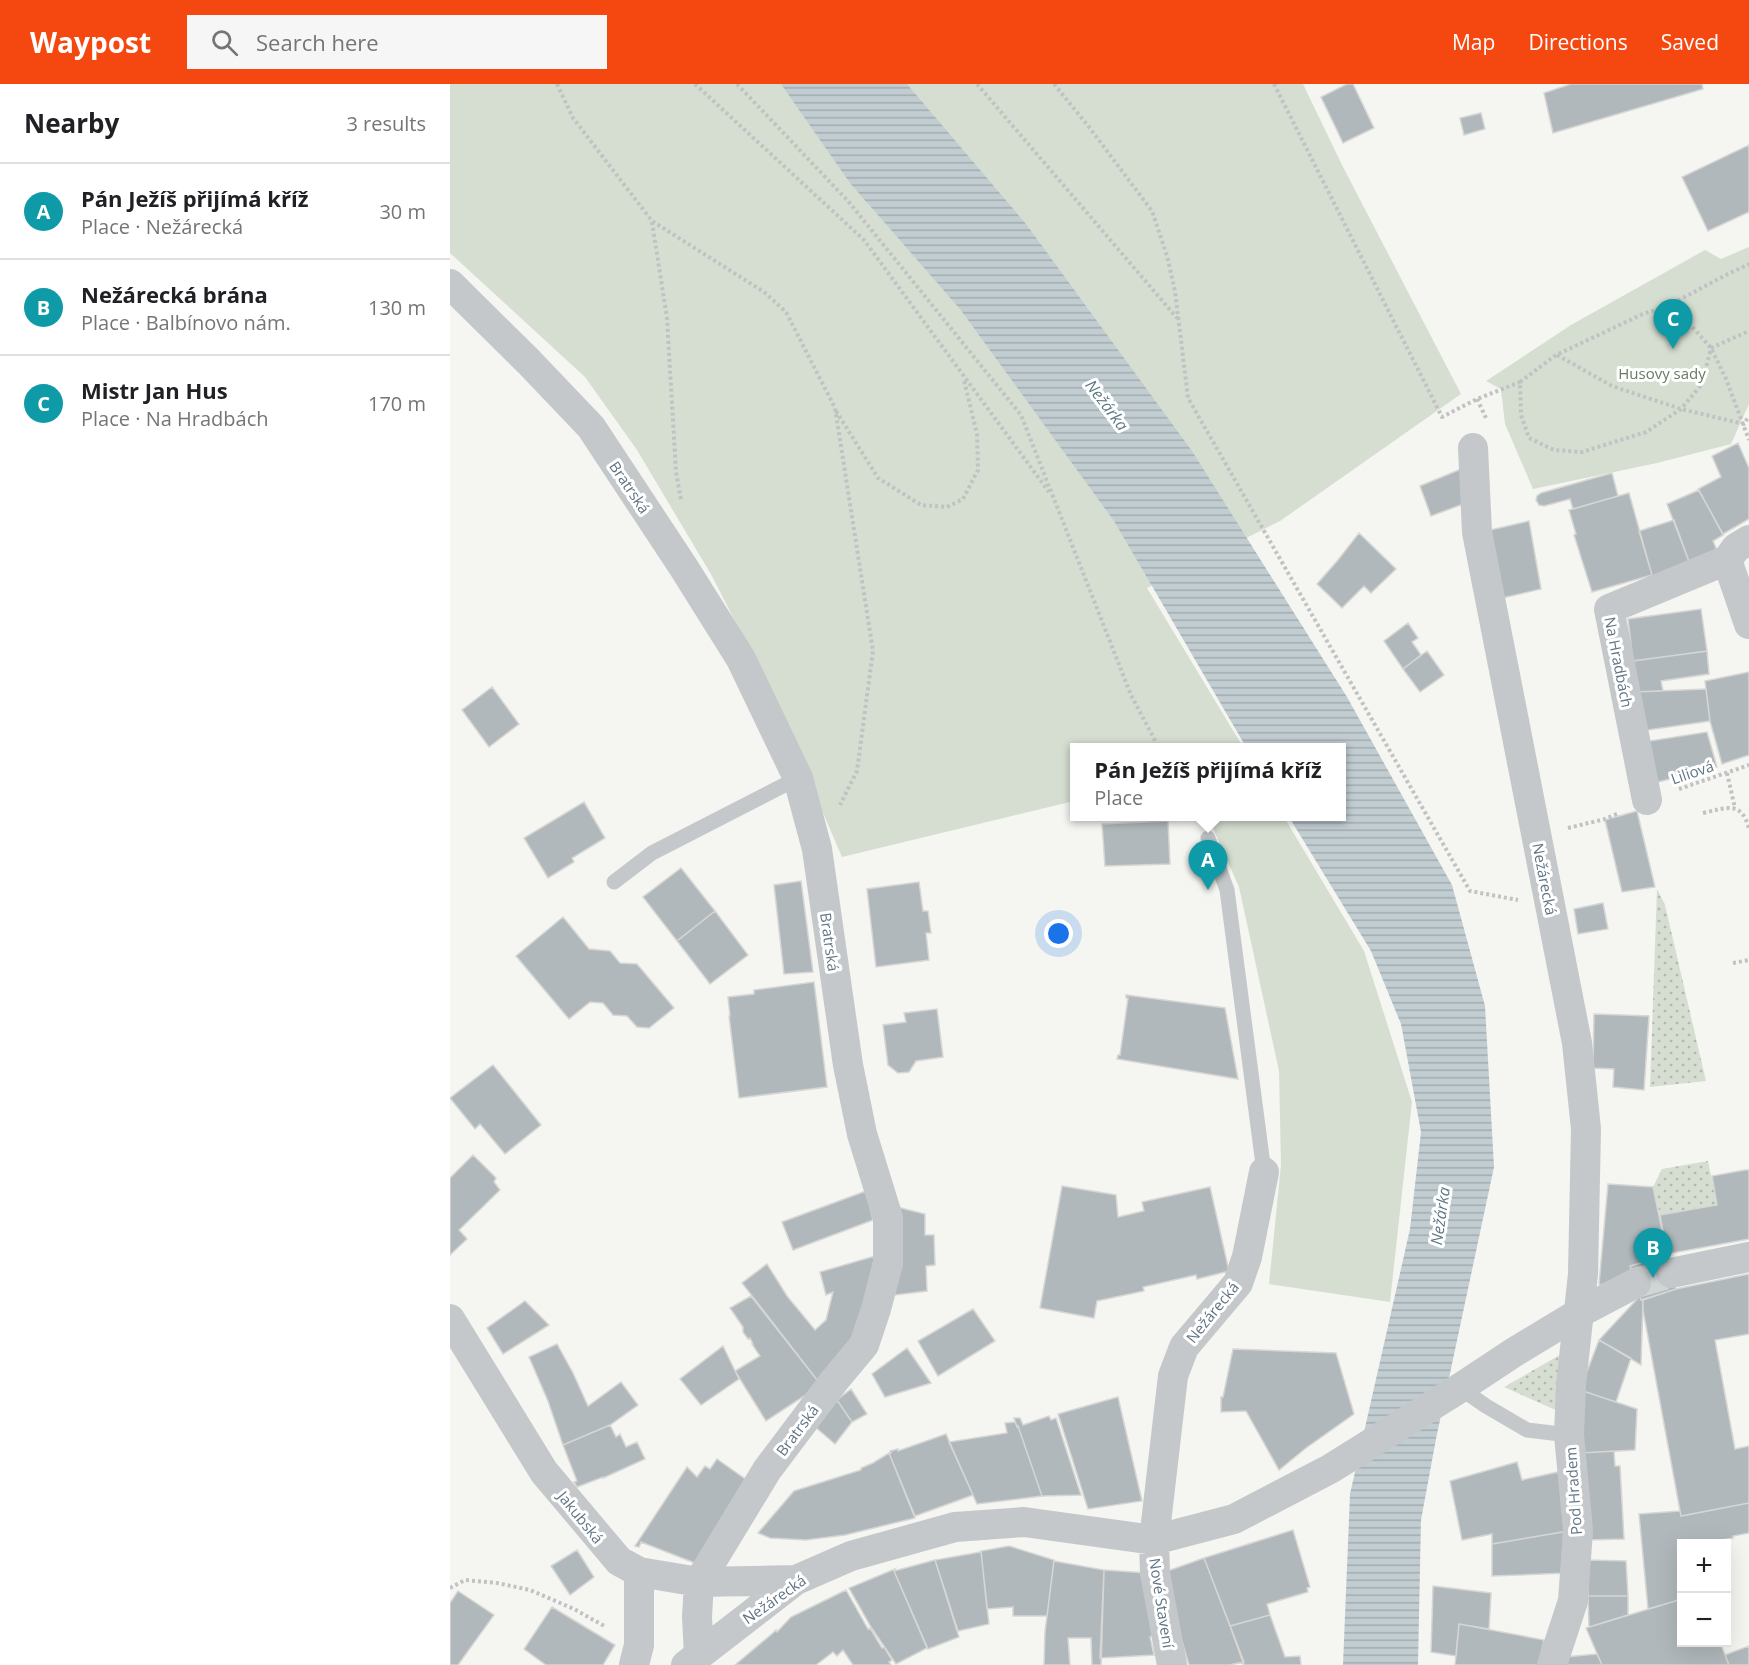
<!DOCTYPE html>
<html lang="en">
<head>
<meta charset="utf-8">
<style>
	body { margin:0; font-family:"Open Sans",sans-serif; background:#f6f6f6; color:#202124 }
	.controls { position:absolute; right:18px; bottom:18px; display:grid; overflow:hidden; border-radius:0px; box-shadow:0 6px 24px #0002 }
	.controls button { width:54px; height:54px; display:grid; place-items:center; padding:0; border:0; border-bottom:2px solid #e0e0e0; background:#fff; color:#202124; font:30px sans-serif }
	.you { position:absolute; left:609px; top:850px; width:21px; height:21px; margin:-15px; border:4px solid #fff; border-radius:50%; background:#1a73e8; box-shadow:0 0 0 9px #1a73e833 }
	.badge { display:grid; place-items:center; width:39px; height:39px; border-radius:50%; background:#f54811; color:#fff; font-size:20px; font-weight:700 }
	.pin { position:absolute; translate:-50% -50px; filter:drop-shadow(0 2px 3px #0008) }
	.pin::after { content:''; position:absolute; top:32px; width:21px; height:18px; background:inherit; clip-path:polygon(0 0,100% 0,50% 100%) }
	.popup { position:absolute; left:620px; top:659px; width:276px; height:78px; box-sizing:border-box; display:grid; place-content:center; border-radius:0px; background:#fff; filter:drop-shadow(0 2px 4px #0005); font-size:20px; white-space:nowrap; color:#757577 }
	.popup b { font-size:22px; color:#202124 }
	.popup::after { content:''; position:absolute; left:50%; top:100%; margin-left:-12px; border:12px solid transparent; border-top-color:#fff }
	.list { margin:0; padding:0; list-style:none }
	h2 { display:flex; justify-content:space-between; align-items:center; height:78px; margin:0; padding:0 24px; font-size:26px }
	h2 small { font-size:20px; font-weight:400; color:#757577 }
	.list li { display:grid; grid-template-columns:39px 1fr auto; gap:18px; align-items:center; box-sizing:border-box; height:96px; padding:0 24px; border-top:2px solid #e0e0e0 }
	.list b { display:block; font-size:22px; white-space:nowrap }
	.list p { margin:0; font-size:20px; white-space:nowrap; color:#757577 }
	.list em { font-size:20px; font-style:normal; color:#757577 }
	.icon { flex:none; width:33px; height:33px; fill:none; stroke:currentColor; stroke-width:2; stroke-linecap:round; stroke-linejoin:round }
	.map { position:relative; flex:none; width:1299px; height:1581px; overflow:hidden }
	header { display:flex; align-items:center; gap:36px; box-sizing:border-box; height:84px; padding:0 30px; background:#f54811; color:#fff }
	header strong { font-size:28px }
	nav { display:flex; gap:33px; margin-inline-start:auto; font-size:21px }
	.search { width:420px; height:54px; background:#f6f6f6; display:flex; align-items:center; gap:15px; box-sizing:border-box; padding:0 21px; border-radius:0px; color:#757577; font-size:22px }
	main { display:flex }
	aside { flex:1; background:#fff }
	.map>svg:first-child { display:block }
	.grass { fill:url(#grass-dots) }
	.green { fill:#d6ded1 }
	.water { fill:url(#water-rules) }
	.building { fill:#b0b8bc; stroke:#d6d6d4; stroke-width:1.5 }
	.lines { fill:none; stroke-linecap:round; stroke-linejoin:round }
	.minor-tunnel { stroke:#d0d5d6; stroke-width:30; stroke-dasharray:30 15; stroke-linecap:butt }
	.path { stroke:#c0c2c3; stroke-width:4; stroke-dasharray:3 3; stroke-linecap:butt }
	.service { stroke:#c4c8cb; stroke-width:15 }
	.minor { stroke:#c4c8cb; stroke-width:30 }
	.labels { text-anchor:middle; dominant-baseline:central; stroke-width:6; stroke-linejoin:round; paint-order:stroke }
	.park-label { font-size:15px; fill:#667c60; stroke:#fff }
	.street-label { font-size:15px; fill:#617585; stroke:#fff }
	.water-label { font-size:16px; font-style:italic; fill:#5c7883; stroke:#fff }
</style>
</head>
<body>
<header>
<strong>Waypost</strong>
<div class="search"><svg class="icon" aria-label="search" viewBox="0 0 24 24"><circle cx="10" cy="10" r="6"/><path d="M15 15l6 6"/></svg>Search here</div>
<nav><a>Map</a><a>Directions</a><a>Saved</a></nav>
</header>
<main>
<aside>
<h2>Nearby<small>3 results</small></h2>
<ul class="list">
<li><span class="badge" style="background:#0f9aa8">A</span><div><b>Pán Ježíš přijímá kříž</b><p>Place · Nežárecká</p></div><em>30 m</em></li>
<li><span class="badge" style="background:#0f9aa8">B</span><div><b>Nežárecká brána</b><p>Place · Balbínovo nám.</p></div><em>130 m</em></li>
<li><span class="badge" style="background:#0f9aa8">C</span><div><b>Mistr Jan Hus</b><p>Place · Na Hradbách</p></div><em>170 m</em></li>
</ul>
</aside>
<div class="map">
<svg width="1299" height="1581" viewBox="0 0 1299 1581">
	<defs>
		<pattern id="grass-dots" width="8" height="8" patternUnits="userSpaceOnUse" patternTransform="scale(1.5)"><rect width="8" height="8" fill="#d6ded1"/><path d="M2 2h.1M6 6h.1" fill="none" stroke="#b1b9af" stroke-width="1.8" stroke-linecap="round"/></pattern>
		<pattern id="water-rules" width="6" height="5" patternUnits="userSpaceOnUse" patternTransform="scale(1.5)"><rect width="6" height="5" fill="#c2cdd2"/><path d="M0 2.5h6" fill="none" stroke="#a1abb0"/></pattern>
	</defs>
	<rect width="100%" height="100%" fill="#f5f5f1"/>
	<!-- grass -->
	<path class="grass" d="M1207,805L1215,821L1256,997L1200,1003Z
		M1258,1077L1267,1121L1210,1131L1203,1103L1212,1085Z
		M1115,1268L1108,1327L1054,1303Z"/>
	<!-- green -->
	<path class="green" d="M0,0H853L893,83L1011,310L830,437L697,504L793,663L624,664V717L392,773L319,604L262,492L187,366L135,293L0,169Z
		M1299,163V320L1281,360L1207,379L1083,405L1055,340L1051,305L1036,297L1121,241L1255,166L1271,175Z
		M758,733H834L914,867L962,1018L940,1218L819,1200L831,1081L829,987L789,803Z"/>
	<!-- water -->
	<path class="water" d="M331,0H457L576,140L742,367L897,613L1002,801L1035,922L1044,1083L986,1355L971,1436L968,1581H893L900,1410L960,1145L971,1048L951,940L921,867L839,733L891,732V664L796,663L664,437L510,225L400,99Z"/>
	<!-- building -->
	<path class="building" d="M897,0H903L924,44L893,59L871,13Z
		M1121,0H1252L1253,5L1103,49L1094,9Z
		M1031,29L1035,45L1014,51L1010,34Z
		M1299,61V128L1258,147L1232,93Z
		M1288,359L1299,384V435L1273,450L1248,405L1271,393L1262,372Z
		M1016,383L1024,416L981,432L970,402Z
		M1162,389L1168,412L1123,425L1120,415L1094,422L1089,421L1086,416L1087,412L1091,409Z
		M1249,406L1273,451L1263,457L1269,471L1240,480L1217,420Z
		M1179,409L1202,491L1142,508L1124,451L1126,450L1119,426Z
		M1224,436L1240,480L1201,494L1200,492L1202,491L1189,447Z
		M1079,437L1091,505L1048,515L1036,447Z
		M909,449L946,485L921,509L914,502L892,524L867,500L888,476Z
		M1251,525L1257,567L1183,577L1178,535Z
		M958,539L968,554L962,558L971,571L953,585L934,557Z
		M977,567L994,591L970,608L953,585Z
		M1257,567L1259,590L1211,597L1213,607L1184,608L1183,577Z
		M1299,588V671L1272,680L1260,637L1255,597Z
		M42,603L69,640L39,663L12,626Z
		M1256,605L1260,637L1191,647L1184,608Z
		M1257,648L1267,683L1204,699L1193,658Z
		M134,718L155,754L122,774L124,778L98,794L74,754Z
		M1187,727L1205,803L1172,808L1155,736Z
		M718,737L720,780L655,782L652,740Z
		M231,784L265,827L227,857L193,813Z
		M351,797L363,888L334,890L324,801Z
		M469,798L473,827H478L481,849H476L479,876L426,883L417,805Z
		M1153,819L1158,845L1128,850L1124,825Z
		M265,827L298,871L260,900L227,857Z
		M113,833L139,865L160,867L170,879L187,880L224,924L199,944L187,943L177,932L163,931L153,919L140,918L119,935L66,872Z
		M364,898L377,1003L289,1014L279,932H280L278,913L304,910V906Z
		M676,911L775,924L788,995L667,975L668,971H670L678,914H676Z
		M487,925L493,973L466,977L459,988L448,989L438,981L433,941L456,938L454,929Z
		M1144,930L1199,932L1194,1006L1163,1003L1164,985L1143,984Z
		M43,981L91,1041L55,1070L30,1040L25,1045L0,1014Z
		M23,1071L46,1094L44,1098L50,1106L9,1146L17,1155L0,1171V1094Z
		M1295,1086H1299V1155L1217,1170L1210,1131L1267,1121L1262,1092Z
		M1158,1100L1203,1103L1217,1170L1216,1172L1180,1182L1182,1187L1151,1201L1149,1200Z
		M612,1102L666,1111L668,1133L694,1127L692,1118L760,1103L779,1187L747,1195L746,1191L693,1203L694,1207L647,1217L644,1234L590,1224Z
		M416,1107L423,1136L343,1166L332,1138Z
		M439,1121L475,1130V1151H484L485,1181L476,1182L477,1207L445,1211Z
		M425,1172L404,1259L371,1301L292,1199L317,1180L337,1212L365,1246L376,1236L383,1208L376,1211L370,1188Z
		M1216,1172L1226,1205L1191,1216L1180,1182Z
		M1299,1190V1250L1265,1256L1285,1365L1299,1362V1419L1231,1432L1193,1226V1216L1226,1205Z
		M301,1212L371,1301L316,1337L285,1287L310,1272L302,1260H303L300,1254L298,1255L293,1248V1243L280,1224Z
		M1190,1212L1191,1216H1193L1191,1281L1149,1256Z
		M75,1217L99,1241L53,1270L37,1244Z
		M523,1225L545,1257L488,1292L468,1257Z
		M1149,1256L1181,1274L1166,1318L1130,1306Z
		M107,1260L123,1289L138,1322L171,1298L188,1321L160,1341L113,1361L98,1317L79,1273Z
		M273,1262L289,1295L251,1321L230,1295Z
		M457,1264L481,1299L435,1313L422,1290Z
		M783,1265L886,1269L904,1330L856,1364L829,1386L796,1327L771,1328V1313H773Z
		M401,1305L417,1330L402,1338L387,1316Z
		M1130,1306L1187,1325L1185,1366L1131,1369Z
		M668,1313L692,1417L638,1425L608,1330Z
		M387,1316L402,1338L385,1360L364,1342Z
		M599,1332L601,1336L606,1334L631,1411L592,1412L568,1342L567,1343L564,1334H570L573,1341Z
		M565,1338L567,1343L568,1342L592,1412L527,1420L499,1358L557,1349L555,1339Z
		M160,1341L166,1353L170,1350L176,1363L187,1358L195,1375L153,1394V1393L127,1403L124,1398L127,1397L113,1361Z
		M496,1350L523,1411L465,1432L439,1369H441L440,1367L448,1365V1367Z
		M1164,1367L1165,1382H1170L1174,1455L1138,1456L1131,1369Z
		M439,1369L465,1434L395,1451L356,1456L320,1454L308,1449L344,1407L411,1386V1384L423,1379Z
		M267,1375L298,1397L245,1479L191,1458L189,1463L185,1462L237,1383L247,1393L255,1382L260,1385Z
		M1067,1378L1072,1396L1108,1388L1119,1447L1042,1460V1450L1012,1456L1000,1397Z
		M1299,1419V1449L1283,1452V1454L1249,1460H1232V1515L1198,1525L1189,1430L1230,1427L1231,1432Z
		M843,1446L860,1503L857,1504L858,1508L817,1520L820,1531L780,1542L754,1474Z
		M1119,1447L1117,1489L1042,1492V1460Z
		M559,1462L604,1476L597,1532H563V1523L537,1525L531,1467Z
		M127,1466L144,1493L120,1511L101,1482Z
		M531,1468L539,1540L508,1547L485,1476Z
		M754,1474L794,1578L779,1581H739L712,1489Z
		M485,1476L509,1553L478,1565L444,1487Z
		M1138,1476L1176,1477L1178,1512H1138Z
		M604,1477L654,1486L651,1581H642L641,1554H618L620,1581H594L595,1548Z
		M445,1485L444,1487L477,1564L446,1580L421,1543L399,1504Z
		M654,1486L697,1489L702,1552L700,1553L704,1571L650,1574Z
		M983,1502L1041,1509L1039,1545L1009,1540L1006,1572L981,1568Z
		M396,1506L418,1545L420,1544L432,1564L434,1563L442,1576L439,1578L441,1581H403L393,1566L387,1572L383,1568L366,1581H285L323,1549L326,1546L327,1548L341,1533Z
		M8,1507L44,1531L8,1581H0V1519Z
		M1138,1512H1178V1531L1139,1543Z
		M1232,1515V1558H1270L1279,1581H1152L1136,1544Z
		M102,1523L165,1561L153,1581H96L74,1565Z
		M820,1531L835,1573L850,1572L851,1581H794L780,1542Z
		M1009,1540L1094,1556L1089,1581H1005Z
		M1299,1562V1581H1279L1275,1571Z
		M1147,1570L1152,1581H1116L1115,1573Z"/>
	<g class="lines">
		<!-- minor-tunnel -->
		<path class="minor-tunnel" d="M1186,1199L1221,1189"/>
		<!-- path -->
		<path class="path" d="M107,0L123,34L202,137L314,208L336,228L385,324L423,567L407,687L390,721
			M245,0L414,156L599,408
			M287,0L398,117L571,331L681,611L709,664
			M527,0L727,234
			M604,0L639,43L702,127L717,172L725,207L738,314L1020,807L1068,816
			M824,0L992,333L1027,315L1070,298L1071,331L1079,354L1104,366L1132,368L1196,348L1231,325L1252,300L1261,264
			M202,138L217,234L226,388L231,416
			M1212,225L1276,191L1299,180
			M1261,264L1299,247
			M1107,271L1162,302L1231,325L1294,340L1299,332
			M1070,298L1106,271L1195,229L1211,225L1231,230L1261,264L1276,295L1299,356
			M1027,315L1036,334
			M386,327L428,394L471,421L497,423L513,415L528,386L527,350L514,296
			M1277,689L1285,724
			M1229,705L1299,681
			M1253,729C1276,724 1292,716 1299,745
			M1118,744L1155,735L1169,729
			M1283,879L1299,876
			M0,1504L15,1496L47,1499L80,1506L124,1525L156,1543"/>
		<!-- service -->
		<path class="service" d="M758,754L777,806L814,1088
			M164,798L202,769L348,694
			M1010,1304L1036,1322L1077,1346L1119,1351"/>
		<!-- minor -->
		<path class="minor" d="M0,200L79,278L141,343L234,484L291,575L348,694L367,765L398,981L412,1050L438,1134V1180L426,1225L414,1261L384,1297L317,1386L249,1498L247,1533L249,1571
			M1023,364L1027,448L1127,959L1136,1045L1133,1190L1121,1301L1119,1351L1128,1446L1123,1517L1102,1581
			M1277,476L1299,540
			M1197,716L1159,525L1277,476L1286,464L1299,456
			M1221,1189L1299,1173
			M0,1235L94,1388L169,1477L189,1488L249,1498L346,1496
			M184,1581L189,1561V1488
			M236,1581L346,1496L401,1472L505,1443L574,1438L704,1456L784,1435L880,1385L1010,1304L1066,1267L1129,1229L1186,1199
			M722,1581L705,1489L704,1456L723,1292L734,1263L788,1199L797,1173L814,1088"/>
	</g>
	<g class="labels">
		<!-- park labels -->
		<g class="park-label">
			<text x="1212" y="289">Husovy sady</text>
		</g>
		<!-- street labels -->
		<g class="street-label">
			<text transform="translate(180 403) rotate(56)">Bratrská</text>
			<text transform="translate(1169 578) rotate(79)">Na Hradbách</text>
			<text transform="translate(1242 688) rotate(-19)">Liliová</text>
			<text transform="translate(1095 795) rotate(79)">Nežárecká</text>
			<text transform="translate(380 858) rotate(82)">Bratrská</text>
			<text transform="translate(762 1228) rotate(-51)">Nežárecká</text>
			<text transform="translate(347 1346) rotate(-53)">Bratrská</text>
			<text transform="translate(1123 1407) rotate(-94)">Pod Hradem</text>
			<text transform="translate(131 1433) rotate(51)">Jakubská</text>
			<text transform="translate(324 1515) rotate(-35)">Nežárecká</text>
			<text transform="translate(712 1519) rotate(81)">Nové Stavení</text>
		</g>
		<!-- water labels -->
		<g class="water-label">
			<text transform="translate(657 321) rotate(53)">Nežárka</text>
			<text transform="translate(990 1132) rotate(-82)">Nežárka</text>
		</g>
	</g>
</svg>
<div class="controls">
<button>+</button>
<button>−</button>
</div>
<div class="you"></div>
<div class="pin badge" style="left:758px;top:806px;background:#0f9aa8">A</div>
<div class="popup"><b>Pán Ježíš přijímá kříž</b>Place</div>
<div class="pin badge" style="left:1203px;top:1194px;background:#0f9aa8">B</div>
<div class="pin badge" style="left:1223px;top:265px;background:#0f9aa8">C</div>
</div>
</main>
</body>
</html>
